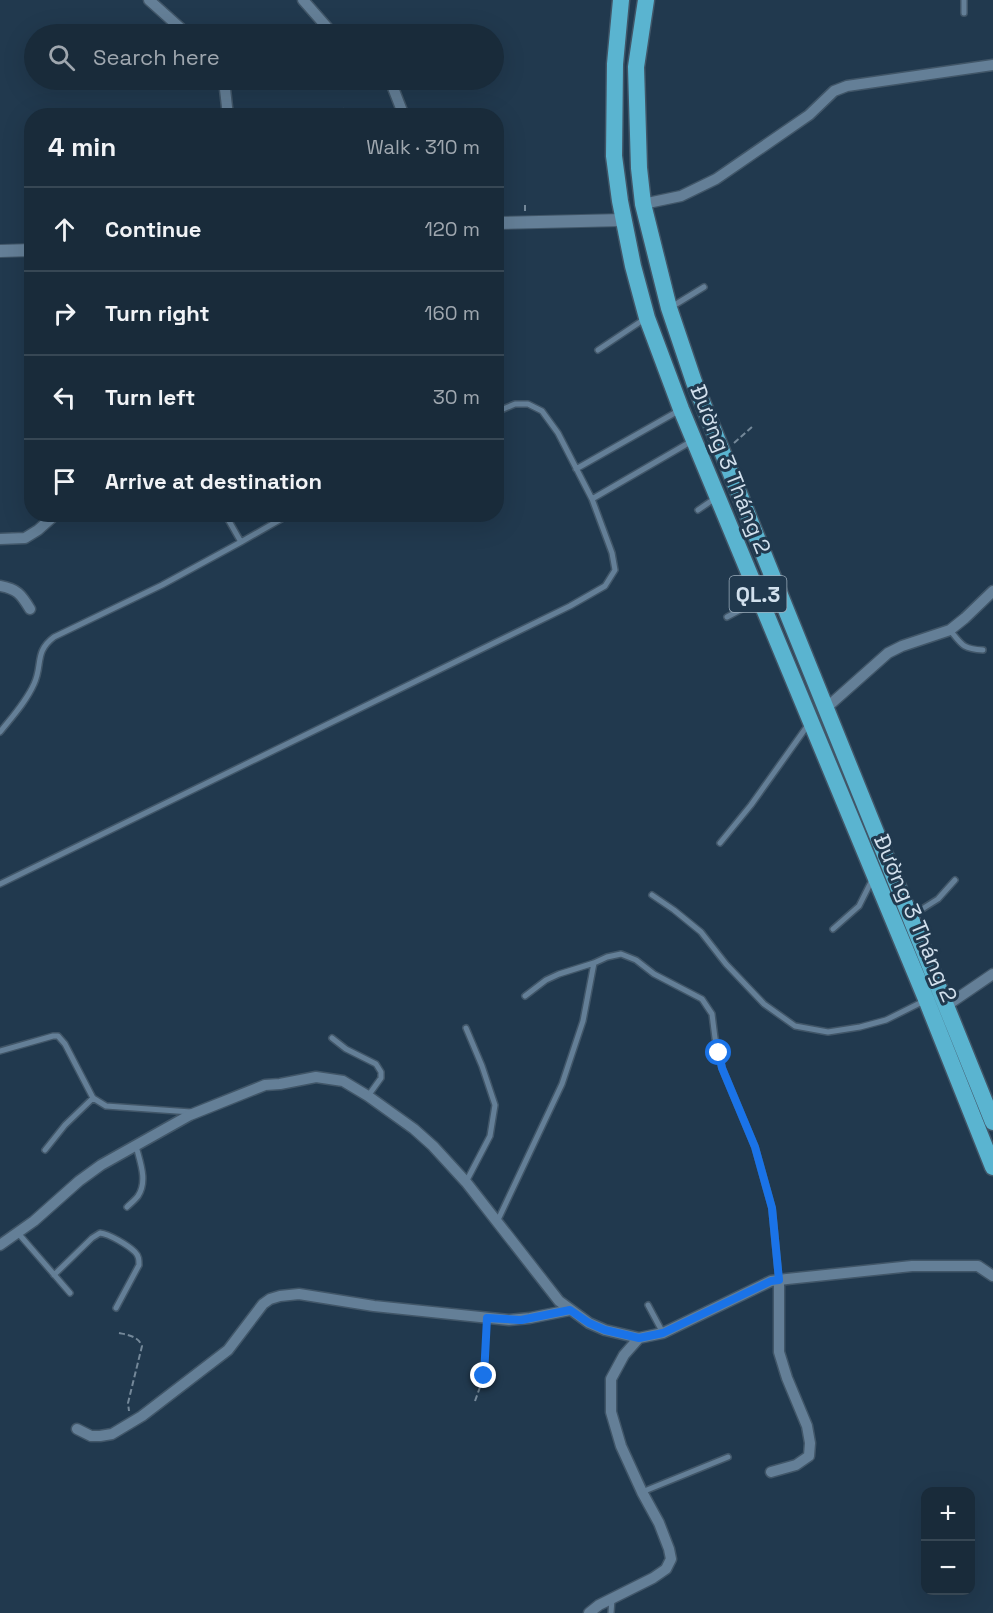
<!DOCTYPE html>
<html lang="en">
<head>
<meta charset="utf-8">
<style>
	body { margin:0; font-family:"Space Grotesk",sans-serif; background:#223342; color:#f1f3f6 }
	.controls { position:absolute; right:18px; bottom:18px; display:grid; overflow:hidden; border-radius:12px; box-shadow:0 6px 24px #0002 }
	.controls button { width:54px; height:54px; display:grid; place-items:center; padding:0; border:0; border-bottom:2px solid #374754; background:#192b3a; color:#f1f3f6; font:30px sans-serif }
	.stop { position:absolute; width:18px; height:18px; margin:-14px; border:4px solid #1a73e8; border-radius:50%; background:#fff }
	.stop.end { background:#1a73e8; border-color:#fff; box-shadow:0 2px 6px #0008 }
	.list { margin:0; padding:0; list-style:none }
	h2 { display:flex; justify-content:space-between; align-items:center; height:78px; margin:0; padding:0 24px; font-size:26px }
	h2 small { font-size:20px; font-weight:400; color:#9fa7af }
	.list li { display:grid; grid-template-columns:39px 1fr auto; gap:18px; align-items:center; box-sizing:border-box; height:84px; padding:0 24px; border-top:2px solid #374754 }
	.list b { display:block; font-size:22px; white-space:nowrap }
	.list em { font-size:20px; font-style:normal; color:#9fa7af }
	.icon { flex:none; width:33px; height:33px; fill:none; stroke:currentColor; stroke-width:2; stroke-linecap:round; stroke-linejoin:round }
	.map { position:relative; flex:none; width:993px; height:1613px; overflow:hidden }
	.search { position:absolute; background:#192b3a; box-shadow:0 6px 24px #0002; left:24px; top:24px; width:480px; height:66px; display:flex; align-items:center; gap:15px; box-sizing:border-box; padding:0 21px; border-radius:33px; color:#9fa7af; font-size:22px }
	.panel { position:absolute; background:#192b3a; box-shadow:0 6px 24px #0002; left:24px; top:108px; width:480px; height:414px; border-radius:24px }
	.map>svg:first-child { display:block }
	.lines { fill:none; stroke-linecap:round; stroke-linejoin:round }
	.service-casing { stroke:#415668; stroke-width:8 }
	.minor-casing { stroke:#415668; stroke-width:13 }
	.tertiary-casing { stroke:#415668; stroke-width:14 }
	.trunk-casing { stroke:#415668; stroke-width:19 }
	.path { stroke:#748899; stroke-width:2; stroke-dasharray:6 3; stroke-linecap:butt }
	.service { stroke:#647f97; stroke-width:5 }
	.minor { stroke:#647f97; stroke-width:10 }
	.tertiary { stroke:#647f97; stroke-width:12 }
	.trunk { stroke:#5ab4d0; stroke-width:16 }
	.route { stroke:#1a73e8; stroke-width:8 }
	.labels { text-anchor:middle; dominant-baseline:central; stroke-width:6; stroke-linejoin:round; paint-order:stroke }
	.shield { fill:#21394e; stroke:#9daebd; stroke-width:1.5 }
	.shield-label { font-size:21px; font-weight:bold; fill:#d2e0ed }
	.street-label { font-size:22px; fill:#d2e0ed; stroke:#21394e }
</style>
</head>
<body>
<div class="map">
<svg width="993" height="1613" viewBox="0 0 993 1613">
	<rect width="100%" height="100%" fill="#21394e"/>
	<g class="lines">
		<defs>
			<path id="service" d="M964,13V0
				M334,116L343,112
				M673,306L704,287
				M598,350L646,318
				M576,469L680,410
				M592,499L692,441
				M698,510L714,499
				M225,514L241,542L290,514
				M727,617L759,600
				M950,630C962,645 963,649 983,650
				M0,732C12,717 26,702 34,684C43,665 34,652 54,637L162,585L241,542
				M720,843L751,805L808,725
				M0,884L570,606L605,586L615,570L612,553L592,499L558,433L542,411L528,404H515L496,412
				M652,895L674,910L701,932L726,964L764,1004L795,1026L828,1032L860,1027L886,1020L924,1001
				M911,916L938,899L955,880
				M833,929L859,906L872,880
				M525,996L546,980L559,974L594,963L607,957L621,954L636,960L654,974L702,999L712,1014L715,1038L722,1068L755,1147L772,1208L779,1280
				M466,1028L482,1066L495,1105L490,1136L466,1182
				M332,1038L346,1049L376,1064L381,1072V1078L368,1096
				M0,1051L53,1036H58L65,1044L93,1098L106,1106L191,1112
				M45,1150L65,1125L93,1098
				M127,1207C130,1204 135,1200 138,1196C148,1181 140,1162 136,1146
				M497,1222L562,1084L583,1021L594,963
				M18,1233L70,1293
				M54,1275L92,1238L100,1233C109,1234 128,1245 135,1252C139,1256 139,1260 139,1265L116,1308
				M648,1305L663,1333
				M642,1492L728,1457
				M611,1613L612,1599"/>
			<path id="minor" d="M149,0L187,34
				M303,0L333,34
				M224,80L228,116
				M390,80L404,116
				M643,204L681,196L716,179L809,115L834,91L847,86L993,65
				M0,539L25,538L38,530L56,514
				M0,586C17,589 21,594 30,609
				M825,709L888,653L902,646L950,630L965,618L993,591
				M946,1006L993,974
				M0,1245L34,1221L79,1181L101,1165L190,1115L265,1085L280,1084L316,1077L343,1081L368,1096L414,1129L433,1146L466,1182L559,1301L589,1323L605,1330L639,1338L663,1333L771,1281L787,1279L912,1266H978L993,1276
				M77,1429L91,1436H100L112,1434L142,1416L228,1350L263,1304L270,1299L280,1296L299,1294L374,1306L509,1320L530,1318L570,1310
				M771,1472L796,1465L809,1456L810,1443L807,1426L787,1378L779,1352V1280
				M589,1613L599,1605L653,1578L666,1569L671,1559L669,1549L659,1523L642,1492L621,1446L611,1412V1379L624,1355L639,1338"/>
			<path id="tertiary" d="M496,223L623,220
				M0,251L32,250"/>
			<path id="trunk" d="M621,0L615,64L614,156L620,201L633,266L647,318L681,409L926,999L993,1167
				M646,0L636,67L639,168L643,204L669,308L694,382L993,1122"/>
		</defs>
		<!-- service casing -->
		<use href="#service" class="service-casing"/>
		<!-- minor casing -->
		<use href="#minor" class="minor-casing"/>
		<!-- tertiary casing -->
		<use href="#tertiary" class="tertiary-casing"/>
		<!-- trunk casing -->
		<use href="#trunk" class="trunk-casing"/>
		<!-- path -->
		<path class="path" d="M525,211V202
			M734,443L752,427
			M119,1333C128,1335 138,1336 142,1346L128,1403L129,1411
			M475,1401L484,1376L486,1330"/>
		<!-- service -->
		<use href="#service" class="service"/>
		<!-- minor -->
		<use href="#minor" class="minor"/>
		<!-- tertiary -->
		<use href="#tertiary" class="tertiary"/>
		<!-- trunk -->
		<use href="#trunk" class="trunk"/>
	</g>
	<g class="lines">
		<!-- route -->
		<path class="route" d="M484,1376L487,1318L521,1320L570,1310L589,1323L605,1330L639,1338L663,1333L771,1281L779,1280L772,1208L755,1147L722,1068L719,1053"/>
	</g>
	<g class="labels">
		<!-- shield labels -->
		<rect class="shield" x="729.5" y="576" width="57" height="36" rx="4.5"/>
		<g class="shield-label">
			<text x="758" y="594">QL.3</text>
		</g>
		<!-- street labels -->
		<g class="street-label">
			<text transform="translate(731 469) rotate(68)">Đường 3 Tháng 2</text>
			<text transform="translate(916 918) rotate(67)">Đường 3 Tháng 2</text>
		</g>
	</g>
</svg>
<div class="controls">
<button>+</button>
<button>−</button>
</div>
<div class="stop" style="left:719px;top:1053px"></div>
<div class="stop end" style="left:484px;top:1376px"></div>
<div class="search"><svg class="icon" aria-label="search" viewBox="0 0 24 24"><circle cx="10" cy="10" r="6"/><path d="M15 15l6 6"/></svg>Search here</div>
<section class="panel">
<h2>4 min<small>Walk · 310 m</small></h2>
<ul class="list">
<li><svg class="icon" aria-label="ahead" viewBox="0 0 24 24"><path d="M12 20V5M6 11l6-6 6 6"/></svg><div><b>Continue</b></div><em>120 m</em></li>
<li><svg class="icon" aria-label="right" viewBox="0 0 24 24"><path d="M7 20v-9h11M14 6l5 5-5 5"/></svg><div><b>Turn right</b></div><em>160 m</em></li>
<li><svg class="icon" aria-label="left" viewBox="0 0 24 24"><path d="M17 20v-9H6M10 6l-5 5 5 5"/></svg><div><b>Turn left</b></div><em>30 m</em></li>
<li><svg class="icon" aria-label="arrive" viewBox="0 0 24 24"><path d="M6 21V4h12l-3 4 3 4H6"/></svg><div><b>Arrive at destination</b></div></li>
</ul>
</section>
</div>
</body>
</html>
